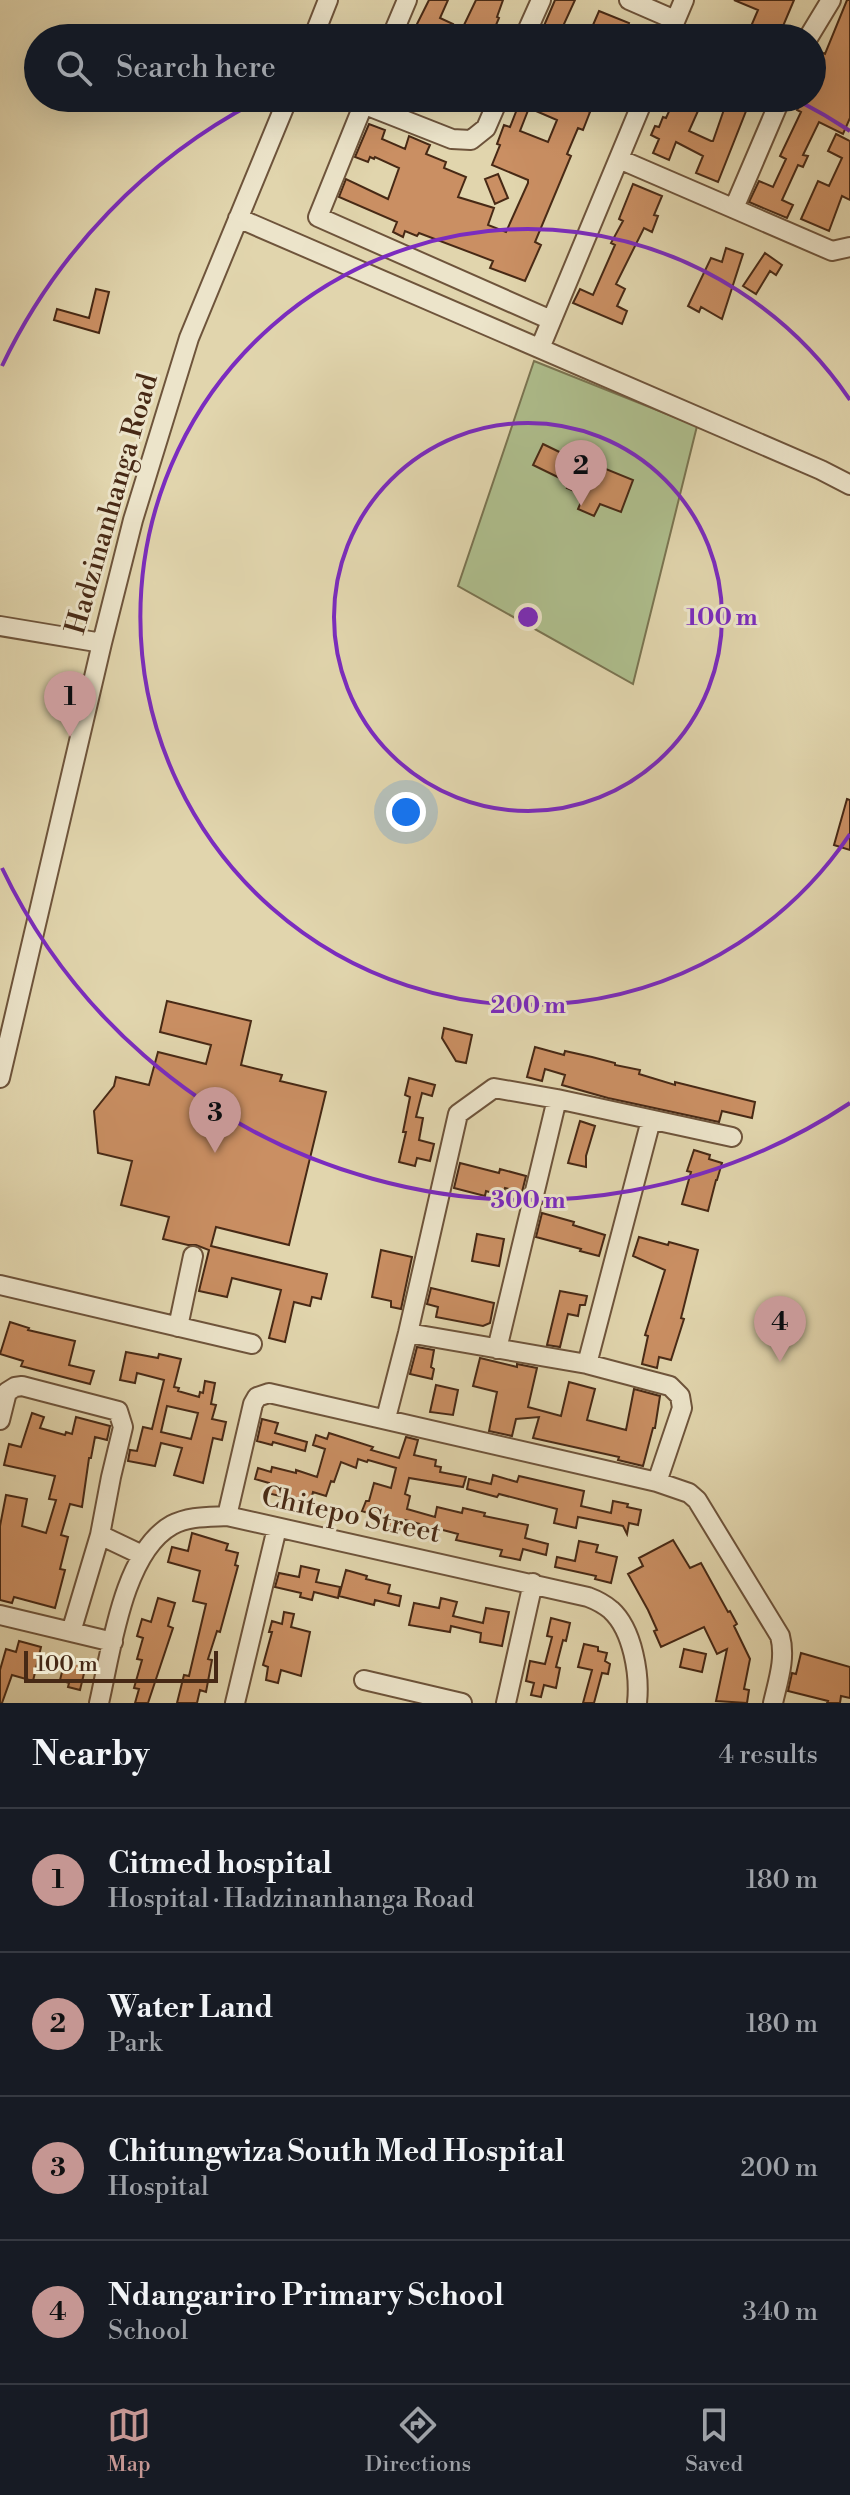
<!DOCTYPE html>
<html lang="en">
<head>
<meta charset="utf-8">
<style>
	body { margin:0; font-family:"Libre Bodoni",serif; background:#242831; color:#f1f3f6 }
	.scale { position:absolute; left:24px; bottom:20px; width:194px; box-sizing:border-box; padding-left:8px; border:4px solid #472915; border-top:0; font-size:22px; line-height:28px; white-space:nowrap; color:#472915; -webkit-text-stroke:6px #ece4ca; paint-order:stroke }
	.you { position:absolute; left:406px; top:812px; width:28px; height:28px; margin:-20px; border:6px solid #fff; border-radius:50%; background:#1a73e8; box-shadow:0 0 0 12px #1a73e833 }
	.badge { display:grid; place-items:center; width:52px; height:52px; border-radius:50%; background:#c59692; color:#111; font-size:26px; font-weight:700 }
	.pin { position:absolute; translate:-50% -66px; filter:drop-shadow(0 2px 4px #0008) }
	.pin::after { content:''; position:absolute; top:42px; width:28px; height:24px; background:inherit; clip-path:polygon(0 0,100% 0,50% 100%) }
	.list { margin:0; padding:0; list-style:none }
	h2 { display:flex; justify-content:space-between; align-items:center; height:104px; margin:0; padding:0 32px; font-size:34px }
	h2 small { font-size:26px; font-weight:400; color:#9ea1a6 }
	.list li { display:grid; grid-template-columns:52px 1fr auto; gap:24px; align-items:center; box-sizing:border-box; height:144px; padding:0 32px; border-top:2px solid #363941 }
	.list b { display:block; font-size:30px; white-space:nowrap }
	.list p { margin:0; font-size:26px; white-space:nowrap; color:#9ea1a6 }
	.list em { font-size:26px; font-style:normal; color:#9ea1a6 }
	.icon { flex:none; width:44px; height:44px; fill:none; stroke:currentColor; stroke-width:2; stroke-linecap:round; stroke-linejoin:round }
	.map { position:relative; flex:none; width:850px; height:1703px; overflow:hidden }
	.search { position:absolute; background:#171b24; box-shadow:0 8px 32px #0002; left:24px; right:24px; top:24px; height:88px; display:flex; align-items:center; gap:20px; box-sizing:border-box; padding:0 28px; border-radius:44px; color:#9ea1a6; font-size:30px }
	.sheet { height:680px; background:#171b24 }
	nav { display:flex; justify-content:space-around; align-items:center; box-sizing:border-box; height:112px; border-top:2px solid #363941; background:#171b24; font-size:22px; color:#9ea1a6 }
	nav a { display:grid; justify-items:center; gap:4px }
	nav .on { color:#c59692 }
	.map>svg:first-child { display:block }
	.green { fill:#aebe8d; stroke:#7a7451; stroke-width:2 }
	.building { fill:#ca8f63; stroke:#472915; stroke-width:2; fill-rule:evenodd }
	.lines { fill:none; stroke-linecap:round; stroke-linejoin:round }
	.minor-casing { stroke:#6e543b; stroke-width:22 }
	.minor { stroke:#ece4ca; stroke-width:18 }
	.ring { fill:none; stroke:#7b2cbf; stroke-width:4 }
	.labels { text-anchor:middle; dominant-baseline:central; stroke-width:6; stroke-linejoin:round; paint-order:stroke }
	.street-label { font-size:28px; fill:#472915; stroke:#ece4ca }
	.centre { fill:#7b2cbf; stroke:#ece4ca; stroke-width:4 }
	.ring-label { font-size:24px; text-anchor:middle; font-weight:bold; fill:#7b2cbf; stroke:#ece4ca; stroke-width:6; stroke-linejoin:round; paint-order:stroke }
</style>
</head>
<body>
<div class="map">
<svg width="850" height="1703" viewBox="0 0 850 1703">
	<rect width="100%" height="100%" fill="#e1d5ad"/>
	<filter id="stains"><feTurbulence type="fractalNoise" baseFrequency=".0025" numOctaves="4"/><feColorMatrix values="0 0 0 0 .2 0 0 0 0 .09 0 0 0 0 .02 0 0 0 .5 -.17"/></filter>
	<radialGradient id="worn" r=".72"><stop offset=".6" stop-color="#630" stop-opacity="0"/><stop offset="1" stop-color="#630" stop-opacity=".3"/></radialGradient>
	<!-- green -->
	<path class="green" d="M534,361L697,426L633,684L458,586Z"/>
	<!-- building -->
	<path class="building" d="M429,0H448L440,18L453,24L447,38H410Z
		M476,0H503L497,17L499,18L491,37L486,35L484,38H471L475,30L464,25Z
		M555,0H575L559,35L543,28Z
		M794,0L778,38H746L758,10L734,0Z
		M847,0H850V118L843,134L819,122L803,155L808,156L803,167L798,165L782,200L793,205L787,218L749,202L759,181L773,187L786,159L780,156L801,112L797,110L802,98H812V54L814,49L825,54Z
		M599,11L629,23L623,38H599L603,29L593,25Z
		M511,98H592L586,110L590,112L583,130L578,128L567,154L571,156L535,242L541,245L525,281L490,268L493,261L419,233L417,236L405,231L403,237L393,232L397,222L339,197L346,179L388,199L399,168L375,157L374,159L370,157L368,162L355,157L369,124L385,130L382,139L405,149L409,136L430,145L426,154L446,162L444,168L466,177L458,197L494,208L488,225L506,232L528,183V180L492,165L500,145L497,144L504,125L510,127L519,104L511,100ZM529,108L557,120L548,142L520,131Z
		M675,98H693L702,102L689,131L711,141H713L728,98L748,106L718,182L696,173L703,156L676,142L669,160L653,153L659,139L651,135L655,126L659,127L663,117L666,118Z
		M836,134L850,141V200L842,196L829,231L801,219L818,181L829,186L842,158L828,151Z
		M498,174L508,198L495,204L485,179Z
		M633,184L662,196L654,215L658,216L652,232L644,228L616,284L625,289L617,306L627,311L622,324L573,303L580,289L593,295L615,245L611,243L623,221L619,219Z
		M726,248L743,254L722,319L701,307L699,312L688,306L711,258L722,262Z
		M765,253L782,265L776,275L770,271L756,294L743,286Z
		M96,289L109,292L99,333L54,320L57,309L89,318Z
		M543,444L578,461L579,458L633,480L621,512L600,504L594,516L578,509L584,495L567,488L570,483L533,465Z
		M847,799L850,800V850L834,845Z
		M167,1001L251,1021L241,1065L282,1075L280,1081L326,1092L289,1245L216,1227L211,1246L327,1274L321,1299L312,1297L310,1306L294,1302L285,1342L269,1338L281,1290L232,1278L227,1297L199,1291L209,1250L196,1245H188L163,1239L169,1217L121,1205L132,1161L98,1153L94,1111L114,1086L116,1077L149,1085L158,1052L206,1064L211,1045L160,1032Z
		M444,1028L472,1035L466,1063L456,1061L442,1038Z
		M535,1047L564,1055L565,1051L592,1057L615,1063V1065L640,1070L639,1074L675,1085V1082L755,1102L752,1118L722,1111L719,1122L608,1098L562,1085L565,1075L545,1069L542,1081L527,1077Z
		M409,1078L435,1085L432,1096L422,1093L416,1117L423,1118L419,1140L434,1144L430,1161L417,1158L415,1166L399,1162L406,1132H403L410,1097L405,1095Z
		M580,1121L595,1126L586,1156V1167L568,1163Z
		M694,1150L710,1155L709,1159L722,1163L717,1180H716L708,1211L682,1204L691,1172L687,1171Z
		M460,1163L499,1173L500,1169L526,1176L522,1192L505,1188L503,1196L486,1191L485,1196L454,1188Z
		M542,1213L574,1222L573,1225L605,1235L599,1256L580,1251L581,1249L536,1237Z
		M477,1234L504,1239L499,1266L472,1261Z
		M639,1237L668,1245L669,1242L698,1250L681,1318L684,1319L671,1360L659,1357L657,1368L642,1364L648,1336L645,1335L665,1270L633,1256Z
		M381,1250L412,1257L401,1309L391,1307V1301L372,1297Z
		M431,1288L494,1303L490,1323L483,1326L436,1317L438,1307L427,1304Z
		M560,1291L587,1296L585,1305H580L578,1316L568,1314L560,1347L547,1345Z
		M10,1322L29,1328L28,1330L75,1341L69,1365L94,1371L90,1384L21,1366L23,1361L0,1354Z
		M417,1347L434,1350L431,1367L434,1369L432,1379L410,1374Z
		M126,1352L158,1358L159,1354L181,1359L174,1387L179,1388L178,1391L199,1397L200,1392L203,1393L205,1381L215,1383L211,1404L216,1405L212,1419L226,1422L222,1440L213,1438L203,1483L174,1475L182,1448L161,1443L155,1466L128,1461L130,1450L137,1451L143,1427L152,1429L164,1380L137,1373L135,1383L120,1380ZM167,1406L198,1413L191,1439L161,1432Z
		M480,1358L517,1367V1364L537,1368L528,1407L561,1416L569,1382L595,1389L587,1420L626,1430L634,1389L660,1396L655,1428H653L643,1466L618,1460L619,1457L533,1438L539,1417L516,1419L512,1436L489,1431L497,1392L473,1386Z
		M436,1385L458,1390L453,1415L430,1412Z
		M32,1413L44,1417L40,1428L65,1435L66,1432L72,1434L76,1417L110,1426L107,1440L95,1437L91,1458H89L82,1507L70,1504L61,1535L68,1537L60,1569L65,1570L55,1608L14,1597L12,1603L0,1600V1526L6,1495L27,1499L22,1526L46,1533L56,1500L49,1499L55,1476L4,1465L9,1444L21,1447Z
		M262,1419L278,1423L275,1433L307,1442L305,1451L273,1442L272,1445L257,1441Z
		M329,1433L373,1447L371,1450L399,1458L406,1437L418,1440L414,1455L436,1460L435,1466L441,1467L440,1472L466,1477L463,1487L409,1478L405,1494L410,1496L407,1509L435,1517L437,1507L462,1513L463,1508L485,1513L484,1516L528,1525L525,1538L548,1544L546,1555L523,1549L520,1560L500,1556L502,1550L456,1540L458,1534L405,1520L402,1530L387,1526L388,1519L362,1511L366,1501H369L374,1483L391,1488L396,1468L368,1460L367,1462L358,1459L356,1468L341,1462L334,1482L331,1481L326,1496L313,1492L307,1515L286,1510L289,1498L267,1493L269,1483L255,1479L258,1468L271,1472L272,1467L296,1473V1470L317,1477L325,1449L313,1445L316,1435L327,1439Z
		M493,1475L517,1482L519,1476L584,1491L581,1506L611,1513L613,1501L628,1504L627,1507L641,1510L638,1525L629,1523L627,1534L623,1526L578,1517L576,1528L554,1523L557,1509L499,1494L497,1497L467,1489L469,1479L491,1484Z
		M192,1533L228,1544L226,1550L238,1553L235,1565L238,1566L220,1632L217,1631L208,1659L212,1660L206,1692L200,1690L197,1703H177L184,1675L189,1676L206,1604L193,1601L200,1571L168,1562L172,1547L188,1551Z
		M673,1540L690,1568L701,1563L728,1612L730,1611L737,1624L734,1626L750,1659L744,1689L749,1690L747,1703L716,1701L727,1649L717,1654L704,1627L661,1647L654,1631L657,1630L648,1610L628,1574L643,1566L639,1558Z
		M579,1541L598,1545L596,1552L617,1557L611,1583L595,1579L596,1576L555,1567L557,1557L575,1561Z
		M301,1566L319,1570L316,1582L340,1587L338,1598L314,1592L312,1600L300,1597L301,1593L275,1587L279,1573L299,1577Z
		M346,1570L367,1576L366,1579L390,1585L388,1593L401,1596L399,1606L375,1600L374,1605L339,1596Z
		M158,1598L175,1603L168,1626L173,1628L148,1703H135L139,1689L134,1688L142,1660L137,1659L143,1638L137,1636L142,1619L151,1622Z
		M441,1598L457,1602L453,1616L483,1623L486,1608L509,1612L502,1646L480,1642L481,1633L451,1626L450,1632L409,1625L414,1603L439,1608Z
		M284,1612L294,1614L291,1627L310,1632L301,1676L281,1670L278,1683L266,1680L268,1667L263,1665L272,1632H269L272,1621L282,1624Z
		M551,1618L570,1623L566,1641L563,1640L556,1667L560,1668L556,1688L544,1685L541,1697L531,1695L534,1683L526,1681L530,1661L545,1664L552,1637L547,1636Z
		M19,1641L41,1647L33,1681L12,1675L2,1703H0V1670L6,1649L16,1652Z
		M584,1644L598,1647V1651L607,1653L605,1661L610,1664L608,1674L602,1673L594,1703H583L592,1670L578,1667Z
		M684,1649L706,1654L702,1672L680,1667Z
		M801,1653L850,1667V1698L841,1696L840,1703H827L828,1701L788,1691L792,1673L796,1674Z
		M65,1660L86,1665L80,1690L68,1687L69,1683L60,1680Z"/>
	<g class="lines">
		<defs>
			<path id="minor" d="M629,0L675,20
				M313,38L328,0
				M391,38L407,0
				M524,38L541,0
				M668,38L684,0
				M808,38L831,0
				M366,98L318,217L551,320
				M363,104L452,139L471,140L486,128L499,98
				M619,159L832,251L850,247
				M734,208L781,98
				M238,218L821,470L850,485
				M540,348L644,98
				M0,626L102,643
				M0,1078L102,643L133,520L189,338L288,98
				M0,1285L252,1344
				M178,1327L193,1256
				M408,1333L587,1364L670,1386L680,1396L682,1408L657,1482
				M497,1349L557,1099
				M587,1364L651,1120
				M386,1418L408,1333L458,1114L494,1088L557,1099L732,1137
				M0,1420L7,1392L15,1387L22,1386L118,1411L123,1427L111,1477L100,1535L142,1555
				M227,1516L253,1404L257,1397L269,1393L657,1482L689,1493L697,1500L780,1636C786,1658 778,1681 773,1703
				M0,1615L113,1642
				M71,1632L100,1535
				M364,1680L462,1703
				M99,1703C111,1652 123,1552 172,1525C189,1516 208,1517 227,1516L588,1597C596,1600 604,1604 611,1610C633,1630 640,1675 637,1703
				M235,1703L277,1528
				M506,1703L533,1583"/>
		</defs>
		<!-- minor casing -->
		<use href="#minor" class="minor-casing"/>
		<!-- minor -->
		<use href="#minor" class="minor"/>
	</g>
	<!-- distance rings -->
	<g class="ring">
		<circle cx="528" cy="617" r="194"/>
		<path d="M850 834A388 388 0 1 1 850 400"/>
		<path d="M850 1103A583 583 0 0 1 2 868M2 366A583 583 0 0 1 259 100M462 38A583 583 0 0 1 594 38M797 100A583 583 0 0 1 850 131"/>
	</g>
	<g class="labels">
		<!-- street labels -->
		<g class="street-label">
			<text transform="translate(112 504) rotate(-74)">Hadzinanhanga Road</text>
			<text transform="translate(351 1515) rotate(12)">Chitepo Street</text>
		</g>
	</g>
	<circle cx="528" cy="617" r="12" class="centre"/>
	<g class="ring-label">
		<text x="722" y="625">100 m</text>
		<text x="528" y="1013">200 m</text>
		<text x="528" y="1208">300 m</text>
	</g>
	<rect width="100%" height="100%" filter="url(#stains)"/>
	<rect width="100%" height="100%" fill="url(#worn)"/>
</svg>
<div class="scale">100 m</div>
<div class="you"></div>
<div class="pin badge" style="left:70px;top:737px">1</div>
<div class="pin badge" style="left:581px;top:506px">2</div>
<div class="pin badge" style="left:215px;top:1153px">3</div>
<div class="pin badge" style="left:780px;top:1362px">4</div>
<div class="search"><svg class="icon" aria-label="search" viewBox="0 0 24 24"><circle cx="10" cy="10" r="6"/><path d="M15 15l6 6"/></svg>Search here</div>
</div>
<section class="sheet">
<h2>Nearby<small>4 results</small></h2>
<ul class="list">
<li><span class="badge">1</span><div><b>Citmed hospital</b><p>Hospital · Hadzinanhanga Road</p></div><em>180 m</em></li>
<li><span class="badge">2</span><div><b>Water Land</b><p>Park</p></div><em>180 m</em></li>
<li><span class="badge">3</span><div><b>Chitungwiza South Med Hospital</b><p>Hospital</p></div><em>200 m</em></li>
<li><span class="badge">4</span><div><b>Ndangariro Primary School</b><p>School</p></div><em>340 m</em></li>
</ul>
</section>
<nav>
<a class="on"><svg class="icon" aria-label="map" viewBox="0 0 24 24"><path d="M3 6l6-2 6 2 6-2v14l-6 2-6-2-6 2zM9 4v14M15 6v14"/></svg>Map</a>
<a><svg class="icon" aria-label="directions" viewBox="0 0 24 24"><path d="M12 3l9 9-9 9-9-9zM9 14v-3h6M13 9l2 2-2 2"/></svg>Directions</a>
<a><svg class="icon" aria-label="saved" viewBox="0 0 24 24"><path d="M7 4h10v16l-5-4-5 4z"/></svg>Saved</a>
</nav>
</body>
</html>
